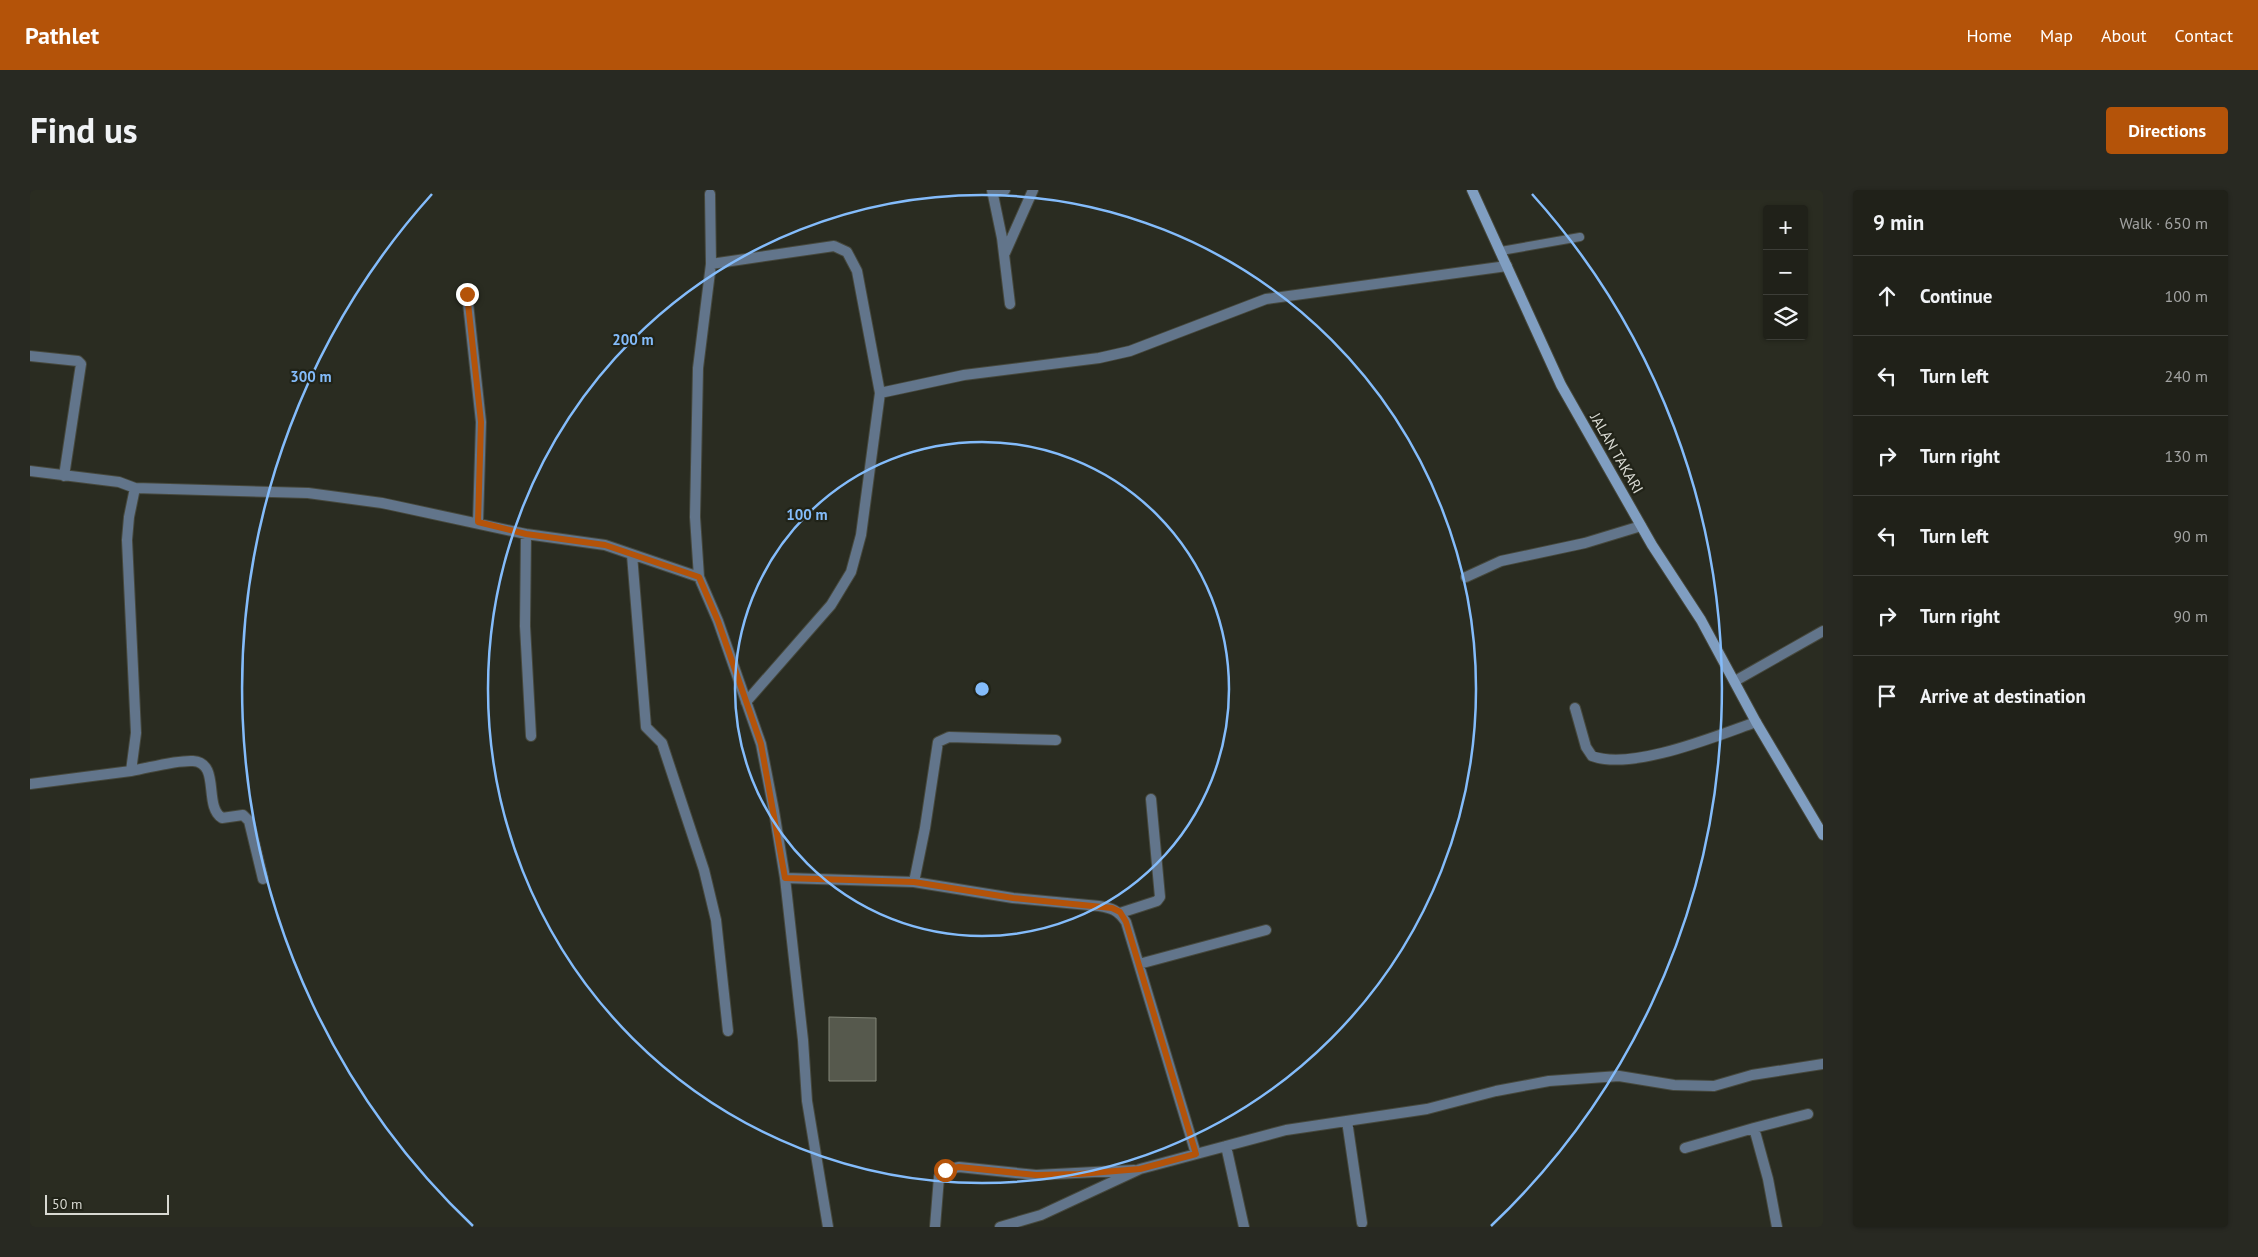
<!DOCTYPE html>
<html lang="en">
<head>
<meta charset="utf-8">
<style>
	body { margin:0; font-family:"PT Sans",sans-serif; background:#282922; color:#f1f3f6 }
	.controls { position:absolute; right:15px; top:15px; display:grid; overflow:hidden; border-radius:5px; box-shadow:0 1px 4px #0004 }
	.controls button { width:45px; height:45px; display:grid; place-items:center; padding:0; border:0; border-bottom:1px solid #3d3e38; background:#202119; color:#f1f3f6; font:25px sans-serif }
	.scale { position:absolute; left:15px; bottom:12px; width:124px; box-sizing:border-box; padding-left:5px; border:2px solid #d8d9d2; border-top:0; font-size:14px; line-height:18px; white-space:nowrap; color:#d8d9d2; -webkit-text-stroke:4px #212318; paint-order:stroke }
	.stop { position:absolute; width:15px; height:15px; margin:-11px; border:4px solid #b45309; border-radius:50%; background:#fff }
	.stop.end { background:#b45309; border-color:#fff; box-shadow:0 1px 5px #0008 }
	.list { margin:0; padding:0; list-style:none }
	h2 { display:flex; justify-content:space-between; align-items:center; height:65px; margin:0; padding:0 20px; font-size:21px }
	h2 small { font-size:16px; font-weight:400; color:#a2a3a2 }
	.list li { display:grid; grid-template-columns:32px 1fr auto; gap:15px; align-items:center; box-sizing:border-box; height:80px; padding:0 20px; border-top:1px solid #3d3e38 }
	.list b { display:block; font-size:19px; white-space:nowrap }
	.list em { font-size:16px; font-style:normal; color:#a2a3a2 }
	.icon { flex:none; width:28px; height:28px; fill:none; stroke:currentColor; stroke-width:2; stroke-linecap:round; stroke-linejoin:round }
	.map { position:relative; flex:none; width:1793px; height:1037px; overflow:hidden; border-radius:5px }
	header { display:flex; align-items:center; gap:30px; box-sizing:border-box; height:70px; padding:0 25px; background:#b45309; color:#fff }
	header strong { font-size:24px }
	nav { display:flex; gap:28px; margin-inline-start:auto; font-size:18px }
	.intro { display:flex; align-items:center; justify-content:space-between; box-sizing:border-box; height:120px; padding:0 30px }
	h1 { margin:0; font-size:35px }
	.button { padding:12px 22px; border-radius:5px; background:#b45309; color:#fff; font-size:18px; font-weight:700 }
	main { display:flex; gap:30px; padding:0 30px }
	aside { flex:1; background:#202119; border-radius:5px; box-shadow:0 1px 4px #0004 }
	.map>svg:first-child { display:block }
	.building { fill:#56594d; stroke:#838679 }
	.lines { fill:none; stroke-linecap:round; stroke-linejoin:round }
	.lane-casing { stroke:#46483d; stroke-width:10 }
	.street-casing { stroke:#46483d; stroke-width:12 }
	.secondary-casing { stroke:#46483d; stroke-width:12 }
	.lane { stroke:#62758b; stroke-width:8 }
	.street { stroke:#62758b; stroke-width:10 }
	.secondary { stroke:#809ec1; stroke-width:10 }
	.route { stroke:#b45309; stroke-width:6 }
	.ring { fill:none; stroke:#84bcfb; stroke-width:2.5 }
	.labels { text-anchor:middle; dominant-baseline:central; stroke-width:4.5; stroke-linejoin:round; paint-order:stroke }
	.street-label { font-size:15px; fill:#d8d9d2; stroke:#212318 }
	.centre { fill:#84bcfb; stroke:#212318; stroke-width:2.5 }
	.ring-label { font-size:15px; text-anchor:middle; font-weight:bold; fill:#84bcfb; stroke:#212318; stroke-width:4.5; stroke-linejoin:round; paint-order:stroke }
</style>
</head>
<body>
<header>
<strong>Pathlet</strong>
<nav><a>Home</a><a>Map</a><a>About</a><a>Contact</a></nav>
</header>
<div class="intro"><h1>Find us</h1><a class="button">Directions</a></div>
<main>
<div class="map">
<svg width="1793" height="1037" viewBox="0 0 1793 1037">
	<rect width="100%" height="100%" fill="#2a2c21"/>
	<!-- building -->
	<path class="building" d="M799,827L846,828V891H799Z"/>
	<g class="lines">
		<defs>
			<path id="lane" d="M1471,61L1550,47"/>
			<path id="street" d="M962,0L972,48L980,114
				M963,3L975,0
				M680,4L681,74L668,178L665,327L669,387L688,431L731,554L744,621L755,688L773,850L777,911L798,1037
				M975,63L1003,0
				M681,74L804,56L817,62L827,81L850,203
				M437,104L451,232L448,332
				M0,166L48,171L51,174L34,286
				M0,281L89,292L105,298
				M496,344L495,436L501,546
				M602,365L616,537L632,553L674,680L686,730L698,841
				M1436,387L1471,371L1555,353L1611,336
				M1705,491L1793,441
				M716,512L801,415L821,382L831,345L850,203L934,185L1069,168L1100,161L1236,109L1477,76
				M1545,518L1556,557L1562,566C1602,581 1686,546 1726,532
				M101,581C119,578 145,570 163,571C191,573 173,616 192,628L213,625L219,631L233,689
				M0,594L101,581L106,543L97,350L99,327L105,298L278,303L352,313L496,344L575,355L669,387
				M755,688L884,692L983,708L1069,716C1082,718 1088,720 1096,732L1166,964
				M884,692L895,638L908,552L919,547L1026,550
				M1090,723L1127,711L1130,707L1121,609
				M1109,774L1236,740
				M1317,931L1332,1033
				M1724,938L1778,924
				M1196,956L1214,1037
				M1655,958L1724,938L1738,989L1747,1037
				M905,1037L909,987L915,980L929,977L1006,985L1104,980
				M970,1037L1011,1025L1110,979L1256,940L1397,919L1466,901L1519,891L1589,886L1644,895L1684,896L1722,885L1793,874"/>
			<path id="secondary" d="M1442,0L1531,195L1622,355L1671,430L1726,532L1793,645"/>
		</defs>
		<!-- lane casing -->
		<use href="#lane" class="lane-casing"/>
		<!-- street casing -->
		<use href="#street" class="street-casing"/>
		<!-- secondary casing -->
		<use href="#secondary" class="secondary-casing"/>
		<!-- lane -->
		<use href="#lane" class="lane"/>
		<!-- street -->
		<use href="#street" class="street"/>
		<!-- secondary -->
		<use href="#secondary" class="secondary"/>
	</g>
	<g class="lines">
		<!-- route -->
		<path class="route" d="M437,104L451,232L448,332L496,344L575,355L669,387L688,431L731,554L755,688L884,692L983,708L1082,718L1090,722L1096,732L1166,964L1110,979L1049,984L1006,985L929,977L915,980"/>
	</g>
	<!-- distance rings -->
	<g class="ring">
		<circle cx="952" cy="499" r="247"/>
		<circle cx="952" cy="499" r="494"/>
		<path d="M443 1036A740 740 0 0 1 402 4M1502 4A740 740 0 0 1 1461 1036"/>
	</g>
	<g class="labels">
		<!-- street labels -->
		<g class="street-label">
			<text transform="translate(1587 263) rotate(60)">JALAN TAKARI</text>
		</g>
	</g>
	<circle cx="952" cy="499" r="8" class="centre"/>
	<g class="ring-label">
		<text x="603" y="155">200 m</text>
		<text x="281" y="192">300 m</text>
		<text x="777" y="330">100 m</text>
	</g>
</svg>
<div class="controls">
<button>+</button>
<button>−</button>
<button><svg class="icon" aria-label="layers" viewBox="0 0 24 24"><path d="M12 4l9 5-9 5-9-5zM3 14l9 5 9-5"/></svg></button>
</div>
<div class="scale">50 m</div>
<div class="stop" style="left:915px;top:980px"></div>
<div class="stop end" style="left:437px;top:104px"></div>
</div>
<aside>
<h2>9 min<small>Walk · 650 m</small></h2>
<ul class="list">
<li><svg class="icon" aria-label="ahead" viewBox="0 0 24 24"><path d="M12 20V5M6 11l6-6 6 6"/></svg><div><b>Continue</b></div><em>100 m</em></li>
<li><svg class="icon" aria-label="left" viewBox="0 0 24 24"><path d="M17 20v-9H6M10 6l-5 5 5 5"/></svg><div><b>Turn left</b></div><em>240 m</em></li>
<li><svg class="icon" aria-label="right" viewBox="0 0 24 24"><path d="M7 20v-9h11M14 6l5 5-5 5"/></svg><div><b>Turn right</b></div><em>130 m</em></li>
<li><svg class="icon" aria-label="left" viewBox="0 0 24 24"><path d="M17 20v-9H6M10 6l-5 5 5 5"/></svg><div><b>Turn left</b></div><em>90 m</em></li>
<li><svg class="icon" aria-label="right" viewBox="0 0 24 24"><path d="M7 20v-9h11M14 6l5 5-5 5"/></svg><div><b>Turn right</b></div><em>90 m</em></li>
<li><svg class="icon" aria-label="arrive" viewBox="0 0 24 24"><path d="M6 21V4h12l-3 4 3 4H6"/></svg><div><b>Arrive at destination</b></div></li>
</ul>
</aside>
</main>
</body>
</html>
